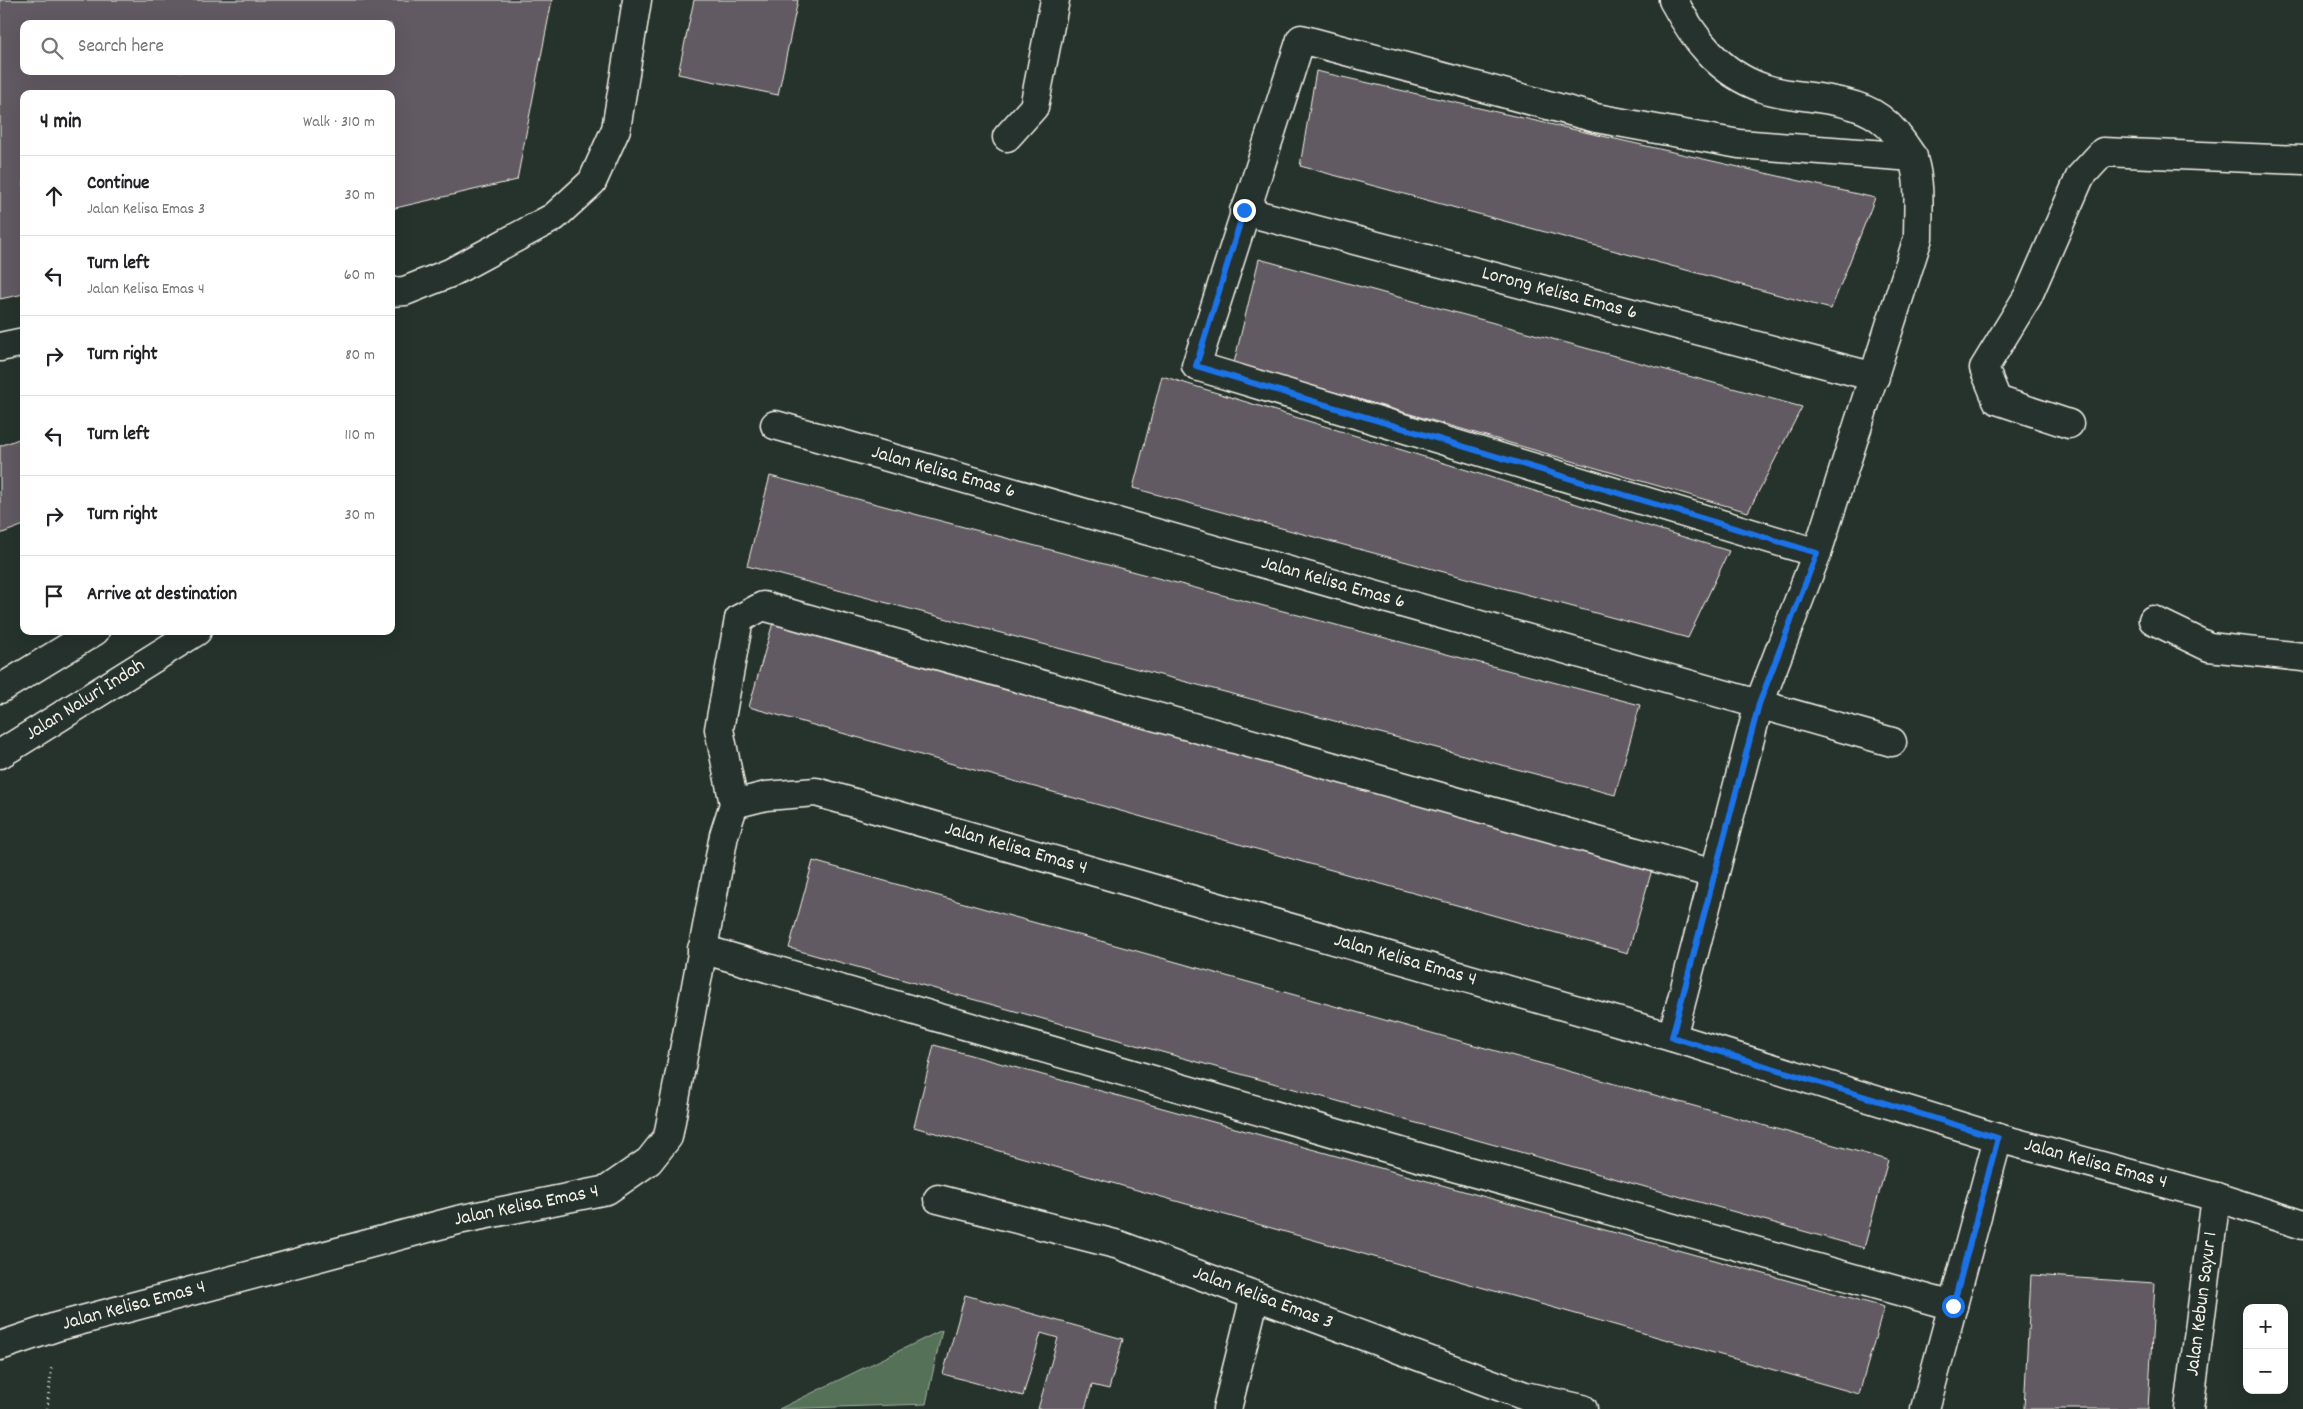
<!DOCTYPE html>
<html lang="en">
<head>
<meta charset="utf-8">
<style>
	body { margin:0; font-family:Dekko,sans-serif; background:#f2f2f2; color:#202124 }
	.controls { position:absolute; right:15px; bottom:15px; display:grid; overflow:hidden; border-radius:10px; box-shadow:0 5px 20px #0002 }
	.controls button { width:45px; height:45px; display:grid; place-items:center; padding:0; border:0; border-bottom:1px solid #e0e0e0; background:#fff; color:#202124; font:25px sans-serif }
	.stop { position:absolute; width:15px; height:15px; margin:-11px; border:4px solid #1a73e8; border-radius:50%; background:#fff }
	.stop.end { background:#1a73e8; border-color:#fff; box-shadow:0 1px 5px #0008 }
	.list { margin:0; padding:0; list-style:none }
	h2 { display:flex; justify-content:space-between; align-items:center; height:65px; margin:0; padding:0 20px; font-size:21px }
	h2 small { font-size:16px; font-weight:400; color:#757577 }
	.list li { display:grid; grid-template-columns:32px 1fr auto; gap:15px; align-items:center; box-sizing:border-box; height:80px; padding:0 20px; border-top:1px solid #e0e0e0 }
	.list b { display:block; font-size:19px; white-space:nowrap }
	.list p { margin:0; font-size:16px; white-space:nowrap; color:#757577 }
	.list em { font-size:16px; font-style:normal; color:#757577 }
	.icon { flex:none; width:28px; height:28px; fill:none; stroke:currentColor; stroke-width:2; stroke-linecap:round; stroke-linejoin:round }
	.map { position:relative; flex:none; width:2303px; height:1409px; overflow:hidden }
	.search { position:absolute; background:#fff; box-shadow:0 5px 20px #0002; left:20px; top:20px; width:375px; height:55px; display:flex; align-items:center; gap:12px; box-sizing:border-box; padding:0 18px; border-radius:10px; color:#757577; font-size:19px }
	.panel { position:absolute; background:#fff; box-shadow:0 5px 20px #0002; left:20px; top:90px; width:375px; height:545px; border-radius:10px }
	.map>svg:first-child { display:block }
	.green { fill:#557158; stroke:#a4b1a0 }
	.building { fill:#625a62; stroke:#f4f1e8; fill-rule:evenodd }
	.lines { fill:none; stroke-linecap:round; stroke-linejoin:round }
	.minor-casing { stroke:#f4f1e8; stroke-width:31 }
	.path { stroke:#f4f1e8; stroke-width:3; stroke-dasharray:1 4; stroke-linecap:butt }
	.minor { stroke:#26332d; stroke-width:28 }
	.route { stroke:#1a73e8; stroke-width:6 }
	.labels { text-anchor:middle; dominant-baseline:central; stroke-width:5; stroke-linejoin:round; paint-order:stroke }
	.street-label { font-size:20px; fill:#f4f1e8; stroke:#26332d }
</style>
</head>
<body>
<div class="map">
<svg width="2303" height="1409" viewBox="0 0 2303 1409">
	<rect width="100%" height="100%" fill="#26332d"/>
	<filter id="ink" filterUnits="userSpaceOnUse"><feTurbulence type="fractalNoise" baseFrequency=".02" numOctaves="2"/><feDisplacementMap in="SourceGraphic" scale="10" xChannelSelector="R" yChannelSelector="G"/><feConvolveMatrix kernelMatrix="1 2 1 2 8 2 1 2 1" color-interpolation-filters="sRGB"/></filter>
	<g filter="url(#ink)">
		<!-- green -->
		<path class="green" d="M942,1330L926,1404L779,1409Z"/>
		<!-- building -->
		<path class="building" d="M0,0H552L517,180L391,209V94H24V294L0,299ZM24,24H391V71H24Z
			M694,0H798L778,95L678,74Z
			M1316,71L1875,198L1831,309L1300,166Z
			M1259,259L1802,407L1748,512L1234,363Z
			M1162,376L1729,551L1688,638L1133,488Z
			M24,437V525L0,534V446Z
			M770,476L1640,705L1615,795L747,566Z
			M774,619L1653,866L1628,953L749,707Z
			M813,861L1888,1160L1864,1248L789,948Z
			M934,1045L1884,1307L1859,1394L914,1127Z
			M2031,1275L2155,1283L2148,1409H2024Z
			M965,1295L1123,1339L1109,1389L1092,1385L1085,1409H1038L1058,1338L1041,1333L1023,1396L943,1374Z"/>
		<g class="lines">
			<defs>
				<g id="minor">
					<path d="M1007,137L1034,107L1055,0"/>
					<path id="s1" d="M1244,211L1875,377"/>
					<path d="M391,292L405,291L450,273L554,217L592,182L616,129L637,0"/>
					<path d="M0,347L24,342"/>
					<path d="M2069,424L1997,400L1984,368L2028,296L2080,177L2103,152L2303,160"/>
					<path id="s2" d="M775,425L1892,742"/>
					<path d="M1817,553L1196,366L1301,39L1596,118L1739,144L1913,157"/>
					<path d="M2153,620L2209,647L2303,657"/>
					<path d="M0,689L95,631"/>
					<path id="s3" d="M0,754L197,631"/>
					<path id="s4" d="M734,804L766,796L816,792L1672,1037L1998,1138L2216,1197L2303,1225"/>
					<path d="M702,949L1425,1159L1953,1306"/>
					<path d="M1672,1037L1759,704L1817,553L1918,238C1918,212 1921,183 1913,159C1911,153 1906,148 1903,143C1884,115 1864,106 1830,100C1810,96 1782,95 1763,88C1719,73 1694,39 1673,0"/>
					<path id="s5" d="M938,1199L1119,1245L1525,1396L1583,1409"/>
					<path id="s6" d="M0,1346L56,1327L458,1220L607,1190L649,1161L668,1137L724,835L734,804L719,729L739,619L763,606L1714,874"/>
					<path d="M1227,1409L1255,1296"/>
					<path d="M1925,1409L1998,1138"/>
					<path id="s7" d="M2189,1409L2216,1197"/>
				</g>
			</defs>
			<!-- minor casing -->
			<use href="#minor" class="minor-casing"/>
			<!-- path -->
			<path class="path" d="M47,1409L52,1365"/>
			<!-- minor -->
			<use href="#minor" class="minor"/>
		</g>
	</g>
	<g class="lines" filter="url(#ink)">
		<!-- route -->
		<path class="route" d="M1244,210L1196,366L1817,553L1759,704L1672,1037L1998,1138L1953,1306"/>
	</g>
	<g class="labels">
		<!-- street labels -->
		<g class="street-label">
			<text stroke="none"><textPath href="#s1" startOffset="326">Lorong Kelisa Emas 6</textPath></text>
			<text stroke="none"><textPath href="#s2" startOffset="175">Jalan Kelisa Emas 6</textPath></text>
			<text stroke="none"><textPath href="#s2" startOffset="580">Jalan Kelisa Emas 6</textPath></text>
			<text stroke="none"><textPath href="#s3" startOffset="101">Jalan Naluri Indah</textPath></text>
			<text stroke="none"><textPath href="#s4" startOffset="291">Jalan Kelisa Emas 4</textPath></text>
			<text stroke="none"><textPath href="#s4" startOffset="696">Jalan Kelisa Emas 4</textPath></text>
			<text stroke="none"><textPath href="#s4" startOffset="1416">Jalan Kelisa Emas 4</textPath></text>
			<text stroke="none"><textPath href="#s6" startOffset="545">Jalan Kelisa Emas 4</textPath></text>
			<text stroke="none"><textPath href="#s5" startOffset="340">Jalan Kelisa Emas 3</textPath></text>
			<text stroke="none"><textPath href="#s7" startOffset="106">Jalan Kebun Sayur 1</textPath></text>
			<text stroke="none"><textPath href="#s6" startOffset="140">Jalan Kelisa Emas 4</textPath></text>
		</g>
	</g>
</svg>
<div class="controls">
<button>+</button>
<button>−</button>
</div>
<div class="stop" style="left:1953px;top:1306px"></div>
<div class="stop end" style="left:1244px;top:210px"></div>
<div class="search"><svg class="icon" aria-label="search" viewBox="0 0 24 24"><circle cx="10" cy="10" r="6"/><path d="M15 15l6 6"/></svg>Search here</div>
<section class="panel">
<h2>4 min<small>Walk · 310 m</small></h2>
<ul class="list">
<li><svg class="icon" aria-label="ahead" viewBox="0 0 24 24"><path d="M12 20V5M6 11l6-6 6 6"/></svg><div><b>Continue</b><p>Jalan Kelisa Emas 3</p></div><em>30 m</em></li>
<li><svg class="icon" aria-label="left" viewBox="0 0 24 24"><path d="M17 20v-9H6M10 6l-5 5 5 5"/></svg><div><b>Turn left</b><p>Jalan Kelisa Emas 4</p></div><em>60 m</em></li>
<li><svg class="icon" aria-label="right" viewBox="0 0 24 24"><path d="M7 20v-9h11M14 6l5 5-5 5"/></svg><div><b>Turn right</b></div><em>80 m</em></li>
<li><svg class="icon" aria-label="left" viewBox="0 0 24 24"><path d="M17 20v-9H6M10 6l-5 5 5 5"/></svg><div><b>Turn left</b></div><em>110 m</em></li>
<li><svg class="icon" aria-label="right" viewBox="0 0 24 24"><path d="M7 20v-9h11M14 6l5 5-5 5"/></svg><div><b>Turn right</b></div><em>30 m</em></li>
<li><svg class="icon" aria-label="arrive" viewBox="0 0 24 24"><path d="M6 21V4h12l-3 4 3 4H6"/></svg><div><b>Arrive at destination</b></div></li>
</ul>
</section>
</div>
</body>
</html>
